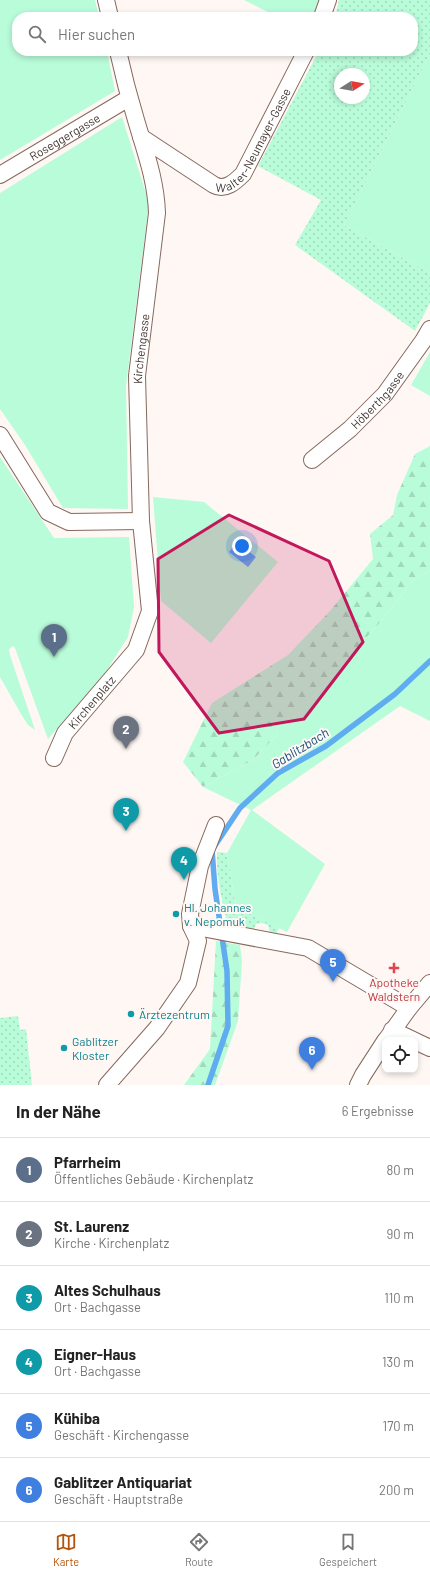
<!DOCTYPE html>
<html lang="de">
<head>
<meta charset="utf-8">
<style>
	body { margin:0; font-family:Barlow,sans-serif; background:#f2f2f2; color:#222 }
	.controls { position:absolute; right:12px; bottom:12px; display:grid; overflow:hidden; border-radius:8px; box-shadow:0 2px 6px #0003 }
	.controls button { width:36px; height:36px; display:grid; place-items:center; padding:0; border:0; border-bottom:1px solid #e0e0e0; background:#fff; color:#222; font:20px sans-serif }
	.compass { position:absolute; left:334px; top:68px; width:36px; height:36px; border-radius:50%; background:#fff; box-shadow:0 2px 6px #0003; rotate:79deg }
	.you { position:absolute; left:242px; top:546px; width:14px; height:14px; margin:-10px; border:3px solid #fff; border-radius:50%; background:#1a73e8; box-shadow:0 0 0 6px #1a73e833 }
	.badge { display:grid; place-items:center; width:26px; height:26px; border-radius:50%; background:#b45309; color:#fff; font-size:13px; font-weight:700 }
	.pin { position:absolute; translate:-50% -33px; filter:drop-shadow(0 1px 2px #0008) }
	.pin::after { content:''; position:absolute; top:21px; width:14px; height:12px; background:inherit; clip-path:polygon(0 0,100% 0,50% 100%) }
	.list { margin:0; padding:0; list-style:none }
	h2 { display:flex; justify-content:space-between; align-items:center; height:52px; margin:0; padding:0 16px; font-size:17px }
	h2 small { font-size:13px; font-weight:400; color:#767676 }
	.list li { display:grid; grid-template-columns:26px 1fr auto; gap:12px; align-items:center; box-sizing:border-box; height:64px; padding:0 16px; border-top:1px solid #e0e0e0 }
	.list b { display:block; font-size:15px; white-space:nowrap }
	.list p { margin:0; font-size:13px; white-space:nowrap; color:#767676 }
	.list em { font-size:13px; font-style:normal; color:#767676 }
	.icon { flex:none; width:22px; height:22px; fill:none; stroke:currentColor; stroke-width:2; stroke-linecap:round; stroke-linejoin:round }
	.map { position:relative; flex:none; width:430px; height:1085px; overflow:hidden }
	.search { position:absolute; background:#fff; box-shadow:0 2px 6px #0003; left:12px; right:12px; top:12px; height:44px; display:flex; align-items:center; gap:10px; box-sizing:border-box; padding:0 14px; border-radius:16px; color:#767676; font-size:15px }
	.sheet { height:436px; background:#fff }
	nav { display:flex; justify-content:space-around; align-items:center; box-sizing:border-box; height:56px; border-top:1px solid #e0e0e0; background:#fff; font-size:11px; color:#767676 }
	nav a { display:grid; justify-items:center; gap:2px }
	nav .on { color:#b45309 }
	.map>svg:first-child { display:block }
	.grass { fill:url(#grass-dots); fill-rule:evenodd }
	.forest { fill:url(#forest-firs) }
	.garden { fill:#b9fcd9 }
	.water { fill:#5facf1 }
	.lines { fill:none; stroke-linecap:round; stroke-linejoin:round }
	.stream { stroke:#5facf1; stroke-width:5.5 }
	.street-casing { stroke:#86685d; stroke-width:18 }
	.street { stroke:#fff; stroke-width:16 }
	.marked { fill:#c2185b; fill-opacity:0.2; stroke:#c2185b; stroke-width:3; stroke-linejoin:round }
	.culture-dot { fill:#0f9aa8; stroke:#fef7f4; stroke-width:1.5 }
	.health-dot { fill:#e0444e; stroke:#fef7f4; stroke-width:1.5 }
	.labels { text-anchor:middle; dominant-baseline:central; stroke-width:4; stroke-linejoin:round; paint-order:stroke }
	.street-label { font-size:12px; fill:#423530; stroke:#fef7f4 }
	.culture-label { font-size:12px; fill:#0d838f; stroke:#fef7f4; text-anchor:start }
	.health-label { font-size:12px; fill:#be3a42; stroke:#fef7f4 }
	.water-label { font-size:13px; font-style:italic; fill:#164e7b; stroke:#fef7f4 }
</style>
</head>
<body>
<div class="map">
<svg width="430" height="1085" viewBox="0 0 430 1085">
	<defs>
		<pattern id="grass-dots" width="8" height="8" patternUnits="userSpaceOnUse"><rect width="8" height="8" fill="#b9fcd9"/><path d="M2 2h.1M6 6h.1" fill="none" stroke="#a0d9bb" stroke-width="1.8" stroke-linecap="round"/></pattern>
		<pattern id="forest-firs" width="22" height="20" patternUnits="userSpaceOnUse"><rect width="22" height="20" fill="#b9fcd9"/><path d="M5 1l3.5 6h-7zM16 11l3.5 6h-7z" fill="#a0d9bb"/></pattern>
	</defs>
	<rect width="100%" height="100%" fill="#fef7f4"/>
	<!-- grass -->
	<path class="grass" d="M339,0H430V54L344,225L430,273V303L415,331L295,245L321,200L258,166L319,51H413V17H335ZM340,74H364V98H340Z
		M217,852L227,853L236,907L279,928L276,934L270,933L268,925L261,923L256,924L253,931L228,926C222,902 216,877 217,852Z
		M18,1016L20,1030L26,1029L32,1085H0V1018Z"/>
	<!-- forest -->
	<path class="forest" d="M430,446V570L413,580L388,613L334,675L253,760L203,787L183,762L212,703L288,655L330,611L373,559L370,534L393,515L397,495L415,454Z
		M216,941L240,945L242,961L238,1021L215,1085H184L210,1049Z"/>
	<!-- garden -->
	<path class="garden" d="M0,0H95L99,17H17V51H107L115,91L0,160Z
		M244,0H322L317,17H278Z
		M430,54V273L344,225Z
		M122,117L149,203L126,386L128,509L63,508L25,445L0,409V193Z
		M430,352V396L411,385Z
		M0,457L54,538L129,537L134,607L128,637L105,673L48,739L15,648L13,646L9,649L10,655L35,730L28,725L21,714L0,677Z
		M153,497L204,502L278,562L211,643L161,601Z
		M430,570V721L400,706L252,810L325,864L287,932L236,907L227,853L251,810L203,787L253,760L334,675L388,613L413,580Z"/>
	<!-- water -->
	<path class="water" d="M237,542L256,557L248,567L229,552Z"/>
	<g class="lines">
		<!-- stream -->
		<path class="stream" d="M208,1085L228,1026L227,971L215,889L212,850L240,808L278,773L326,746L395,694L430,661"/>
		<defs>
			<g id="street">
				<path d="M106,0L110,17"/>
				<path d="M322,17L328,0"/>
				<path id="s1" d="M141,137L214,185C225,191 235,182 243,174L306,51"/>
				<path id="s2" d="M0,175L129,98"/>
				<path d="M0,435L48,512L69,522L141,521"/>
				<path id="s3" d="M312,460L350,429L385,394L423,341L430,329"/>
				<path id="s4" d="M54,758L65,733L136,650L150,611L141,521L137,376L157,213C156,180 145,151 136,120C129,97 123,74 118,51"/>
				<path d="M191,926L308,948L409,1008"/>
				<path d="M392,1030L413,1040"/>
				<path d="M386,1040L409,1008L430,983"/>
				<path d="M415,1041L430,1048"/>
				<path d="M107,1085L157,1028L188,983L198,941L191,926L190,914L200,866L216,825"/>
				<path d="M358,1085L363,1075L385,1041"/>
			</g>
		</defs>
		<!-- street casing -->
		<use href="#street" class="street-casing"/>
		<!-- street -->
		<use href="#street" class="street"/>
	</g>
	<!-- marked area -->
	<path class="marked" d="M229,515L329,561L363,642L304,719L219,733L159,652L158,559Z"/>
	<!-- markers -->
	<g class="culture-dot">
		<circle cx="176" cy="914" r="4"/>
		<circle cx="131" cy="1014" r="4"/>
		<circle cx="64" cy="1048" r="4"/>
	</g>
	<path class="health-dot" d="M392 962h4v4h4v4h-4v4h-4v-4h-4v-4h4z"/>
	<g class="labels">
		<!-- street labels -->
		<g class="street-label">
			<text stroke="none"><textPath href="#s1" startOffset="153">Walter-Neumayer-Gasse</textPath></text>
			<text stroke="none"><textPath href="#s2" startOffset="75">Roseggergasse</textPath></text>
			<text stroke="none"><textPath href="#s4" startOffset="441">Kirchengasse</textPath></text>
			<text stroke="none"><textPath href="#s3" startOffset="89">Höberthgasse</textPath></text>
			<text stroke="none"><textPath href="#s4" startOffset="68">Kirchenplatz</textPath></text>
		</g>
		<!-- culture labels -->
		<g class="culture-label">
			<text x="184" y="907">Hl. Johannes<tspan x="184" dy="14">v. Nepomuk</tspan></text>
			<text x="139" y="1014">Ärztezentrum</text>
			<text x="72" y="1041">Gablitzer<tspan x="72" dy="14">Kloster</tspan></text>
		</g>
		<!-- health labels -->
		<g class="health-label">
			<text x="394" y="982">Apotheke<tspan x="394" dy="14">Waldstern</tspan></text>
		</g>
		<!-- water labels -->
		<g class="water-label">
			<text transform="translate(300 748) rotate(-32)">Gablitzbach</text>
		</g>
	</g>
</svg>
<div class="controls">
<button><svg class="icon" aria-label="locate" viewBox="0 0 24 24"><circle cx="12" cy="12" r="6"/><path d="M12 2v4M12 18v4M2 12h4M18 12h4"/></svg></button>
</div>
<svg class="compass" viewBox="-18 -18 36 36"><path d="M0-13l5 13h-10z" fill="#e53935"/><path d="M0 13l5-13h-10z" fill="#767676"/></svg>
<div class="you"></div>
<div class="pin badge" style="left:54px;top:657px;background:#5c6f8a">1</div>
<div class="pin badge" style="left:126px;top:749px;background:#6b7280">2</div>
<div class="pin badge" style="left:126px;top:831px;background:#0f9aa8">3</div>
<div class="pin badge" style="left:184px;top:880px;background:#0f9aa8">4</div>
<div class="pin badge" style="left:333px;top:982px;background:#3f7fe0">5</div>
<div class="pin badge" style="left:312px;top:1070px;background:#3f7fe0">6</div>
<div class="search"><svg class="icon" aria-label="search" viewBox="0 0 24 24"><circle cx="10" cy="10" r="6"/><path d="M15 15l6 6"/></svg>Hier suchen</div>
</div>
<section class="sheet">
<h2>In der Nähe<small>6 Ergebnisse</small></h2>
<ul class="list">
<li><span class="badge" style="background:#5c6f8a">1</span><div><b>Pfarrheim</b><p>Öffentliches Gebäude · Kirchenplatz</p></div><em>80 m</em></li>
<li><span class="badge" style="background:#6b7280">2</span><div><b>St. Laurenz</b><p>Kirche · Kirchenplatz</p></div><em>90 m</em></li>
<li><span class="badge" style="background:#0f9aa8">3</span><div><b>Altes Schulhaus</b><p>Ort · Bachgasse</p></div><em>110 m</em></li>
<li><span class="badge" style="background:#0f9aa8">4</span><div><b>Eigner-Haus</b><p>Ort · Bachgasse</p></div><em>130 m</em></li>
<li><span class="badge" style="background:#3f7fe0">5</span><div><b>Kühiba</b><p>Geschäft · Kirchengasse</p></div><em>170 m</em></li>
<li><span class="badge" style="background:#3f7fe0">6</span><div><b>Gablitzer Antiquariat</b><p>Geschäft · Hauptstraße</p></div><em>200 m</em></li>
</ul>
</section>
<nav>
<a class="on"><svg class="icon" aria-label="map" viewBox="0 0 24 24"><path d="M3 6l6-2 6 2 6-2v14l-6 2-6-2-6 2zM9 4v14M15 6v14"/></svg>Karte</a>
<a><svg class="icon" aria-label="directions" viewBox="0 0 24 24"><path d="M12 3l9 9-9 9-9-9zM9 14v-3h6M13 9l2 2-2 2"/></svg>Route</a>
<a><svg class="icon" aria-label="saved" viewBox="0 0 24 24"><path d="M7 4h10v16l-5-4-5 4z"/></svg>Gespeichert</a>
</nav>
</body>
</html>
